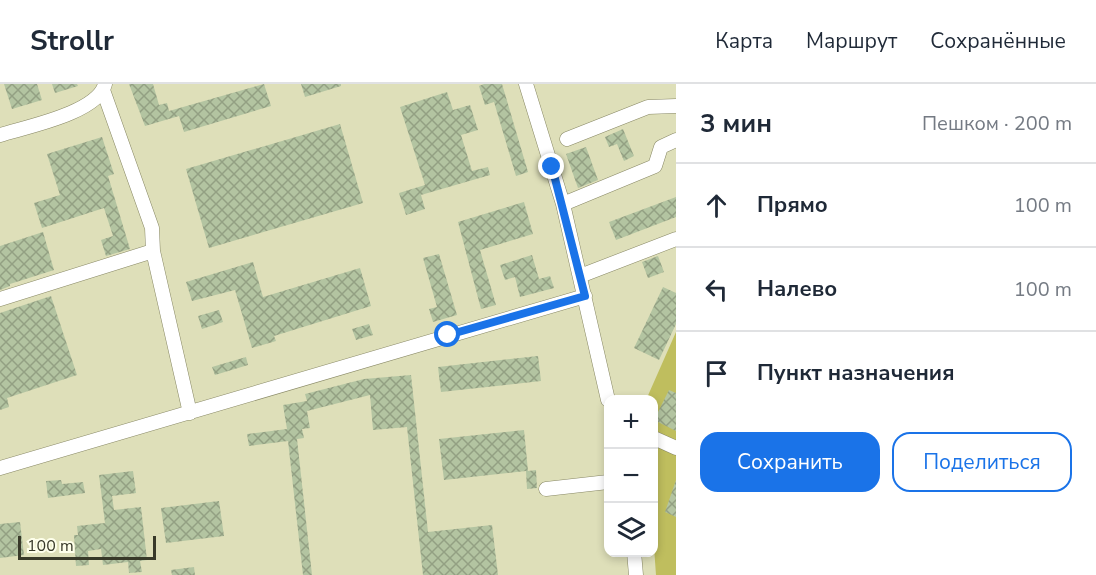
<!DOCTYPE html>
<html lang="ru">
<head>
<meta charset="utf-8">
<style>
	body { margin:0; font-family:"Nunito Sans",sans-serif; background:#f6f6f7; color:#1f2937 }
	.controls { position:absolute; right:18px; bottom:18px; display:grid; overflow:hidden; border-radius:12px; box-shadow:0 3px 9px #0003 }
	.controls button { width:54px; height:54px; display:grid; place-items:center; padding:0; border:0; border-bottom:2px solid #e0e1e3; background:#fff; color:#1f2937; font:30px sans-serif }
	.scale { position:absolute; left:18px; bottom:15px; width:138px; box-sizing:border-box; padding-left:6px; border:3px solid #383929; border-top:0; font-size:16px; line-height:21px; white-space:nowrap; color:#383929; -webkit-text-stroke:4px #feffeb; paint-order:stroke }
	.stop { position:absolute; width:18px; height:18px; margin:-14px; border:4px solid #1a73e8; border-radius:50%; background:#fff }
	.stop.end { background:#1a73e8; border-color:#fff; box-shadow:0 2px 6px #0008 }
	.list { margin:0; padding:0; list-style:none }
	h2 { display:flex; justify-content:space-between; align-items:center; height:78px; margin:0; padding:0 24px; font-size:26px }
	h2 small { font-size:20px; font-weight:400; color:#747a83 }
	.list li { display:grid; grid-template-columns:39px 1fr auto; gap:18px; align-items:center; box-sizing:border-box; height:84px; padding:0 24px; border-top:2px solid #e0e1e3 }
	.list b { display:block; font-size:22px; white-space:nowrap }
	.list em { font-size:20px; font-style:normal; color:#747a83 }
	.actions { display:flex; gap:12px; padding:18px 24px }
	.actions a { flex:1; padding:14px 0; border:2px solid #1a73e8; border-radius:18px; text-align:center; font-size:21px; color:#1a73e8 }
	.actions .main { background:#1a73e8; color:#fff }
	.icon { flex:none; width:33px; height:33px; fill:none; stroke:currentColor; stroke-width:2; stroke-linecap:round; stroke-linejoin:round }
	.map { position:relative; flex:none; width:676px; height:491px; overflow:hidden }
	header { display:flex; align-items:center; gap:36px; box-sizing:border-box; height:84px; padding:0 30px; background:#fff; border-bottom:2px solid #e0e1e3 }
	header strong { font-size:28px }
	nav { display:flex; gap:33px; margin-inline-start:auto; font-size:21px }
	main { display:flex }
	aside { flex:1; background:#fff }
	.map>svg:first-child { display:block }
	.pitch { fill:#bfbe5e }
	.building { fill:url(#building-cross-hatch) }
	.lines { fill:none; stroke-linecap:round; stroke-linejoin:round }
	.minor-casing { stroke:#888865; stroke-width:15 }
	.minor { stroke:#fff; stroke-width:14 }
	.route { stroke:#1a73e8; stroke-width:8 }
</style>
</head>
<body>
<header>
<strong>Strollr</strong>
<nav><a>Карта</a><a>Маршрут</a><a>Сохранённые</a></nav>
</header>
<main>
<div class="map">
<svg width="676" height="491" viewBox="0 0 676 491">
	<defs>
		<pattern id="building-cross-hatch" width="8" height="8" patternUnits="userSpaceOnUse" patternTransform="scale(1.5)"><rect width="8" height="8" fill="#b3c4a1"/><path d="M0 0l8 8M0 8l8-8" fill="none" stroke="#93a083"/></pattern>
	</defs>
	<rect width="100%" height="100%" fill="#dedfb9"/>
	<!-- pitch -->
	<path class="pitch" d="M676,248V491H656L654,463V316H646Z"/>
	<!-- building -->
	<path class="building" d="M4,0H37L42,16L12,25Z
		M52,0H77L78,2L55,9Z
		M129,0H153L159,21L167,19L169,27L264,0L271,22L184,48L179,32L145,42Z
		M301,0H341V2L305,13Z
		M484,0H502L528,88L516,92L494,18L485,21L479,2Z
		M447,8L453,26L470,21L478,46L461,51L472,87L488,83L490,91L421,111L425,125L406,131L399,109L425,101L400,23Z
		M340,40L363,119L209,164L186,85Z
		M623,45L634,72L624,77L617,60L609,63L605,53Z
		M102,53L114,90L108,92L130,165L106,172L101,156L113,152L104,124L42,144L34,119L60,111L47,70Z
		M586,63L598,96L578,104L566,70Z
		M676,113V133L616,156L609,138Z
		M524,118L533,150L480,166L496,221L481,225L458,138Z
		M43,148L54,186L10,200V202L0,206V162Z
		M439,170L457,231L433,238L429,225L437,223L423,174Z
		M532,171L539,195L550,192L554,204L520,213L515,193L505,196L500,181Z
		M658,172L664,188L648,194L642,178Z
		M253,178L263,213L360,184L371,222L274,252L276,257L252,264L235,206L192,217L186,198Z
		M663,203L676,209V240L659,276L634,264Z
		M51,212L77,291L7,314L9,323L0,326V229Z
		M219,226L223,238L202,245L198,232Z
		M369,240L373,251L356,256L352,245Z
		M538,272L541,297L441,308L438,283Z
		M246,273L248,281L215,291L212,283Z
		M411,291L428,448L492,441L498,491H423L407,343L373,346L370,311L307,327L310,344L302,345L304,354L297,355L312,491H303L288,357L249,362L247,350L287,345L283,321L307,317L305,310L364,295Z
		M669,306L676,309V347L654,336Z
		M524,346L528,387L536,386L537,404L527,405L526,387L444,396L439,355Z
		M133,387L136,409L112,412L114,426L141,423L147,476L140,477L142,488L129,489L128,478L103,481L101,465L88,467L89,481L76,482L74,451H78L77,442L105,439L99,391Z
		M61,396L62,400L83,398L85,409L48,414L46,397Z
		M676,396V433L665,428Z
		M219,417L224,452L166,459L161,424Z
		M20,438L24,471L0,474V440Z
		M194,483L195,491H172L171,486Z"/>
	<g class="lines">
		<defs>
			<path id="minor" d="M526,0L563,120L608,316
				M103,6L152,144L153,167L190,329
				M0,51C25,43 98,29 105,0
				M567,55L648,23L676,22
				M563,120L655,82L661,63L676,56
				M580,192L676,155
				M0,215L153,167
				M654,354L676,364
				M0,384L585,212
				M546,405L608,398
				M634,468L636,491"/>
		</defs>
		<!-- minor casing -->
		<use href="#minor" class="minor-casing"/>
		<!-- minor -->
		<use href="#minor" class="minor"/>
	</g>
	<g class="lines">
		<!-- route -->
		<path class="route" d="M448,251L585,212L552,83"/>
	</g>
</svg>
<div class="controls">
<button>+</button>
<button>−</button>
<button><svg class="icon" aria-label="layers" viewBox="0 0 24 24"><path d="M12 4l9 5-9 5-9-5zM3 14l9 5 9-5"/></svg></button>
</div>
<div class="scale">100 m</div>
<div class="stop" style="left:448px;top:251px"></div>
<div class="stop end" style="left:552px;top:83px"></div>
</div>
<aside>
<h2>3 мин<small>Пешком · 200 m</small></h2>
<ul class="list">
<li><svg class="icon" aria-label="ahead" viewBox="0 0 24 24"><path d="M12 20V5M6 11l6-6 6 6"/></svg><div><b>Прямо</b></div><em>100 m</em></li>
<li><svg class="icon" aria-label="left" viewBox="0 0 24 24"><path d="M17 20v-9H6M10 6l-5 5 5 5"/></svg><div><b>Налево</b></div><em>100 m</em></li>
<li><svg class="icon" aria-label="arrive" viewBox="0 0 24 24"><path d="M6 21V4h12l-3 4 3 4H6"/></svg><div><b>Пункт назначения</b></div></li>
</ul>
<div class="actions"><a class="main">Сохранить</a><a>Поделиться</a></div>
</aside>
</main>
</body>
</html>
